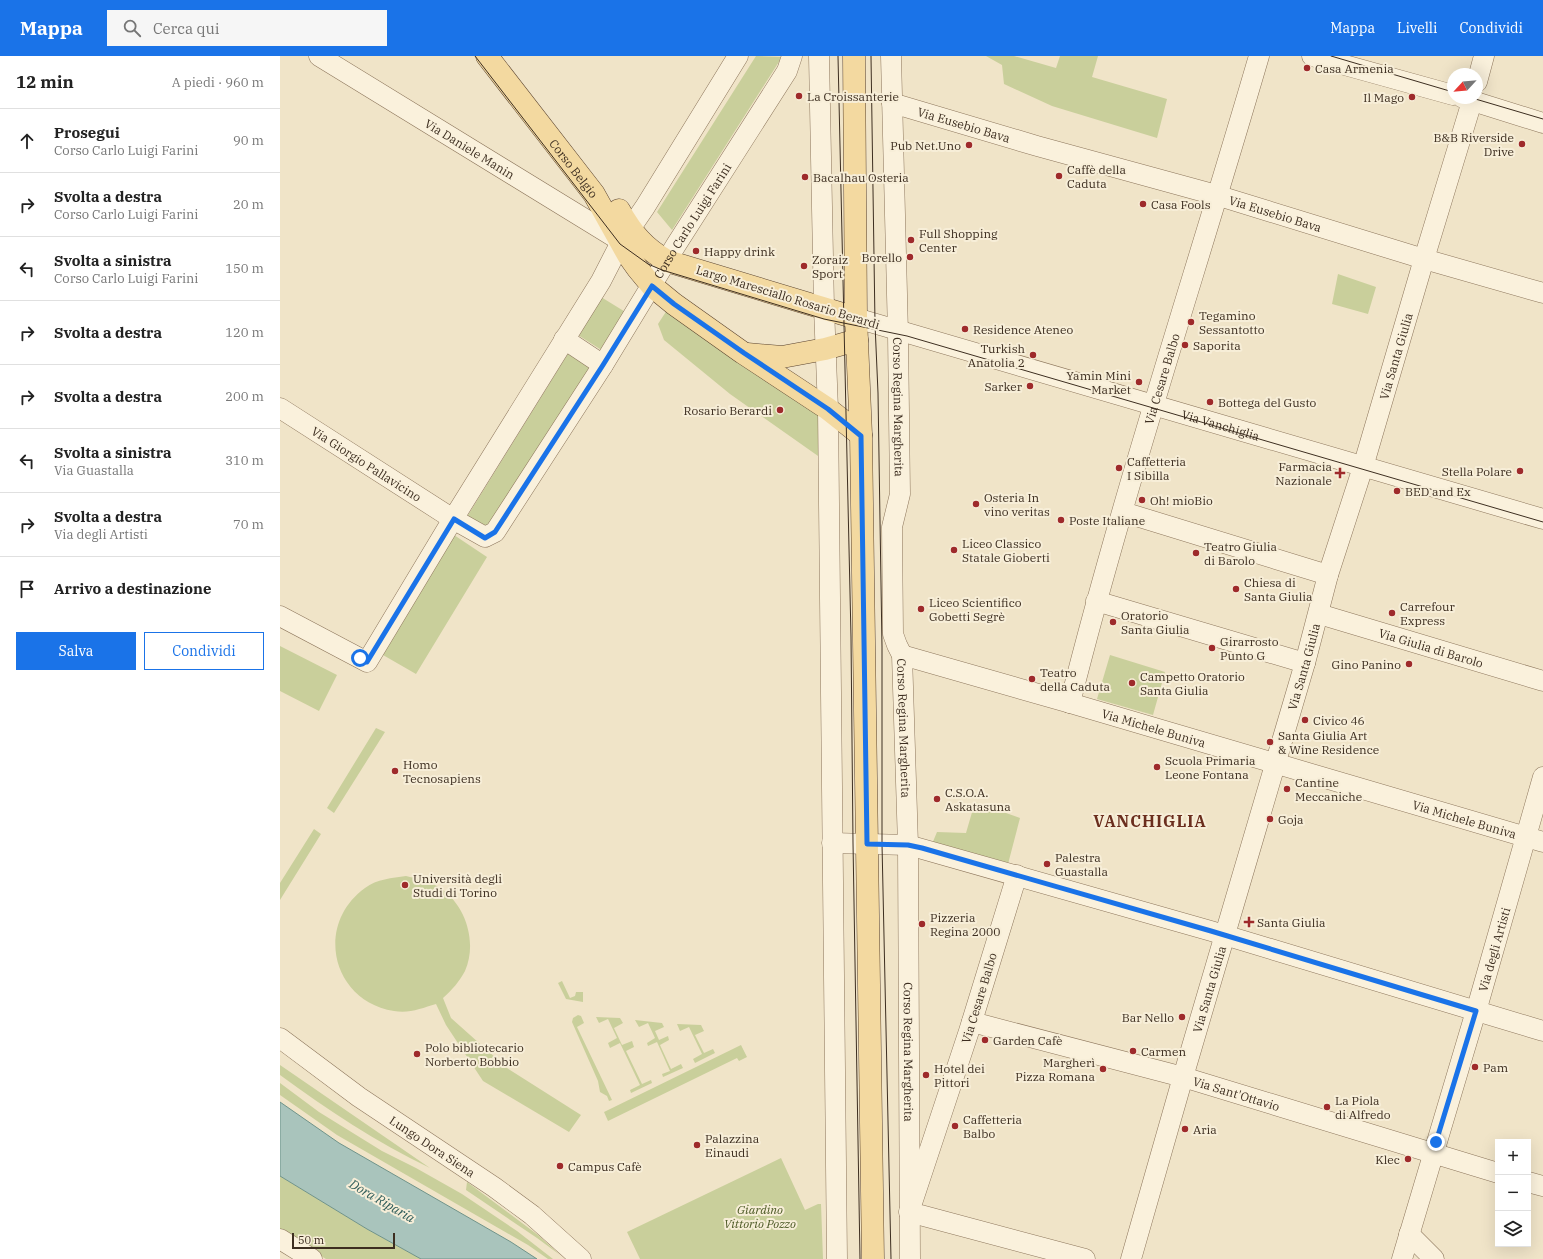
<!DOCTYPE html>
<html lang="it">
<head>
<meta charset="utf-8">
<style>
	body { margin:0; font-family:"IBM Plex Serif",serif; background:#f6f6f6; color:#222 }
	.controls { position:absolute; right:12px; bottom:12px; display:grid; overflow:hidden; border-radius:0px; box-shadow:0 4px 16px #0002 }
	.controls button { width:36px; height:36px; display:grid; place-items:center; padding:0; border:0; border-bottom:1px solid #e0e0e0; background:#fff; color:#222; font:20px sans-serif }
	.compass { position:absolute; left:1167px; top:12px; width:36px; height:36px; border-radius:50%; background:#fff; box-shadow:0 4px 16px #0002; rotate:244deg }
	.scale { position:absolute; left:12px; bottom:10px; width:103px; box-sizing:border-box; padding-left:4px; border:2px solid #3d2e20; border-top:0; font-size:11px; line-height:14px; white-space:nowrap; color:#3d2e20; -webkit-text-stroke:3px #f7eed8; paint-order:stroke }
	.stop { position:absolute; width:12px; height:12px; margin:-9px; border:3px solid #1a73e8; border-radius:50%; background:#fff }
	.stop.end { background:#1a73e8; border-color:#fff; box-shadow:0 1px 4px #0008 }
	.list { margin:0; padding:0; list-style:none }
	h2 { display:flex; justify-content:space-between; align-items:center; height:52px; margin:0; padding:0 16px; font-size:17px }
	h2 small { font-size:13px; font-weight:400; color:#767676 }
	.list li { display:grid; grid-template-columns:26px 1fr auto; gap:12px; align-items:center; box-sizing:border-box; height:64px; padding:0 16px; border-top:1px solid #e0e0e0 }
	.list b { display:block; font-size:15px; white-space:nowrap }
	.list p { margin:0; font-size:13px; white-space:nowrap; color:#767676 }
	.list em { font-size:13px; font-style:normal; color:#767676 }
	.actions { display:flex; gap:8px; padding:12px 16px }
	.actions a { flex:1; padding:9px 0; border:1px solid #1a73e8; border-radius:0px; text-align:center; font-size:14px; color:#1a73e8 }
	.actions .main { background:#1a73e8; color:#fff }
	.icon { flex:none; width:22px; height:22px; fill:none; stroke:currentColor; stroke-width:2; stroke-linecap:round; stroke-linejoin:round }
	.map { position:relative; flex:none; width:1263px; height:1203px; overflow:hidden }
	header { display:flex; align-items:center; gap:24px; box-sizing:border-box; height:56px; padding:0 20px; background:#1a73e8; color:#fff }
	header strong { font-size:19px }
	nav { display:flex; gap:22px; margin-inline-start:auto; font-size:14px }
	.search { width:280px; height:36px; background:#f6f6f6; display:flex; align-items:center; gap:10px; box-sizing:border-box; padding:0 14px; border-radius:0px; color:#767676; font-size:15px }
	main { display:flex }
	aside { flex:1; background:#fff }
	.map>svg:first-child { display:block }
	.green { fill:#c9cf9b }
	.water { fill:#a9c4bc; stroke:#6f938a }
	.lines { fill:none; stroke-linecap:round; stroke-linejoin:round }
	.minor-casing { stroke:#8d765c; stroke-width:21 }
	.major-casing { stroke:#5b4430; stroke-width:23 }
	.minor { stroke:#faf1dc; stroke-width:20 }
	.major { stroke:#f3d9a0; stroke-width:22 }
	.tram { stroke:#3d2e20; stroke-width:1 }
	.route { stroke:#1a73e8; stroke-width:5 }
	.poi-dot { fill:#9e2a2b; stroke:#f7eed8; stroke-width:1.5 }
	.labels { text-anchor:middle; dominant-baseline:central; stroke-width:4; stroke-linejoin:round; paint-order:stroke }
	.poi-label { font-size:12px; fill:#3d2e20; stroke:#f7eed8; text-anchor:start }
	.street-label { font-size:12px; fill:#3d2e20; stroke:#f7eed8 }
	.park-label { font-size:12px; font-style:italic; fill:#4d5a26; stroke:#f7eed8 }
	.water-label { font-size:13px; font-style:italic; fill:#2f5d5a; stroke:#f7eed8 }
	.district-label { font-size:16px; font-weight:bold; letter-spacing:1px; fill:#6b2e1e; stroke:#f7eed8 }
</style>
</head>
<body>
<header>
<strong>Mappa</strong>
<div class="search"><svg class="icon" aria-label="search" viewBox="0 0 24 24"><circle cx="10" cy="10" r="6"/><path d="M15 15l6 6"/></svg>Cerca qui</div>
<nav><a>Mappa</a><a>Livelli</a><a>Condividi</a></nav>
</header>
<main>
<aside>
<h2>12 min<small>A piedi · 960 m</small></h2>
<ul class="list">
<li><svg class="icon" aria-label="ahead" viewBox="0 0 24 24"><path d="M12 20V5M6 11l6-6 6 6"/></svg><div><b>Prosegui</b><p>Corso Carlo Luigi Farini</p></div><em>90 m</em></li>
<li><svg class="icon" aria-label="right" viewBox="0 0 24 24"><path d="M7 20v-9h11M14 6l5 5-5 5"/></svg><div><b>Svolta a destra</b><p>Corso Carlo Luigi Farini</p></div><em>20 m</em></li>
<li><svg class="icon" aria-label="left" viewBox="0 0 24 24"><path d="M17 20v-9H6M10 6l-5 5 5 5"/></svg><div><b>Svolta a sinistra</b><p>Corso Carlo Luigi Farini</p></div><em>150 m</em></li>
<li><svg class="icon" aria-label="right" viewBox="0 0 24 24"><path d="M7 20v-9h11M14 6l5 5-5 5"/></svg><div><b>Svolta a destra</b></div><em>120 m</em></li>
<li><svg class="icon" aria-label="right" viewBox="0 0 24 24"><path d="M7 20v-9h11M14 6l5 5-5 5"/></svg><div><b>Svolta a destra</b></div><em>200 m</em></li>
<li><svg class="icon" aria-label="left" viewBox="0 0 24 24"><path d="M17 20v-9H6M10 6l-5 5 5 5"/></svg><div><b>Svolta a sinistra</b><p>Via Guastalla</p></div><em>310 m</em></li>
<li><svg class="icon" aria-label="right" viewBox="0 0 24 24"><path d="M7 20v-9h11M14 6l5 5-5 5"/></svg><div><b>Svolta a destra</b><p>Via degli Artisti</p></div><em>70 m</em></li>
<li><svg class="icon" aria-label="arrive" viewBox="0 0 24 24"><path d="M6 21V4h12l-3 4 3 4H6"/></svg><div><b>Arrivo a destinazione</b></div></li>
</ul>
<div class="actions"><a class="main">Salva</a><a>Condividi</a></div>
</aside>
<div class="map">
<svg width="1263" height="1203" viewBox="0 0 1263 1203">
	<rect width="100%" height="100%" fill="#f0e4c8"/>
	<!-- green -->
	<path class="green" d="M476,0L502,1L392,174L377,156Z
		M706,0H734L776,12L780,0H818L812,21L887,43L877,82L772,50L724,28L722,9Z
		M1058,218L1096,231L1088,258L1052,248Z
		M321,241L347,257L323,295L298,279Z
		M389,251L548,353V407L450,338L384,284L378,268Z
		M289,296L314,311L210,479L185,464Z
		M174,479L207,501L136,618L103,599Z
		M0,590L57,619L39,655L0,635Z
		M830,599L885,616L873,659L817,643Z
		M96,672L105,676L54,757L47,752Z
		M695,746L740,762L728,808L652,788L657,776L686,777Z
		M34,773L41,778L0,844V827Z
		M126,820C139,823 152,826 163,834C187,852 197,888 185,915C179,926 172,934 163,942L171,962L227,1012L301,1059L289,1076L203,1025L166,969L156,948C142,952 129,958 114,955C52,945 34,869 85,832C97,823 112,822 126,820Z
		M282,925L290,942L295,940L296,936H303V946L286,943L278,927Z
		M298,959L301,960L304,967L297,971L332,1044L329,1045L327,1040L320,1036L318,1025L292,966L293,962Z
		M316,961L340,962L343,967L334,972L342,989L352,985L354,991L346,995L362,1028L371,1024L372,1027L351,1037L350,1034L360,1029L340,987L330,992L328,987L337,982L328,963L319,967Z
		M355,964L382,967L384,971L375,975L379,984L388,980L389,984L380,989L391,1013L401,1008L403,1012L383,1021L382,1018L390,1015L377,986L368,990L367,987L375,982L368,967L359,971Z
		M397,968L421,969L424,975L415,979L424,997L433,993L435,997L415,1007L413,1003L422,998L409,971L400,975Z
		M461,989L467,1001L459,1005L457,1002L328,1065L324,1056Z
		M0,1009L150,1112C96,1086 48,1054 0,1019Z
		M0,1027L39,1056L102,1095L136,1112L182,1138L237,1175L273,1203H268L248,1189L57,1079L0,1039Z
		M501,1102L525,1154L538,1148H541L543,1203H360L347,1176Z
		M0,1120L87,1173L141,1203H46L0,1175Z
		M187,1126L258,1179L280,1199L257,1182L186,1134Z"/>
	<!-- water -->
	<path class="water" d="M0,1046L59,1087L231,1186L257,1203H141L87,1173L0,1120Z"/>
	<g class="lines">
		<defs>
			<g id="minor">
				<path id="s1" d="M39,0L344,187"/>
				<path d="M539,0L544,252L548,353L557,1203"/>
				<path id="s2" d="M611,0L618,278L620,438L612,471L613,578L617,589L622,599L628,789L630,1203"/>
				<path d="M1032,0L1173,39"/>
				<path d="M1197,26L1204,0"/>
				<path d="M1183,42L1263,67"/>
				<path id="s3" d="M612,47L757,90L936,139L1144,203L1263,237"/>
				<path id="s4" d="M576,262L1263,463"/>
				<path d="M284,283L323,309"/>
				<path id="s5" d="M0,352L173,463L205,481L215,476L323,309L396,189L507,15L512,0"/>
				<path d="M843,456L1048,519"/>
				<path d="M816,545L1025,607"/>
				<path id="s6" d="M1039,558L1263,625"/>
				<path d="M0,560L87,606L173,463L321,225L341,186L365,151L458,0"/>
				<path id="s7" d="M622,599L790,647L1263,786"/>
				<path id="s8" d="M790,647C845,429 916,216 979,0"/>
				<path d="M552,787L628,789L931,875L1263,975"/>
				<path d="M737,819L689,975L629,1156L805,1203"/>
				<path id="s9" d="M692,966L903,1021L1218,1117"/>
				<path id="s10" d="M0,982L79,1041L214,1131L252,1159L301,1203"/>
				<path d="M1248,1126L1263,1130"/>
				<path d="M1129,1178L1154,1203"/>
				<path d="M0,1183L32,1203"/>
				<path id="s11" d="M851,1203L903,1021L1025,607L1048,519L1083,411L1144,203L1193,42"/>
				<path id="s12" d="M1122,1203L1199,945L1263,721"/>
			</g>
			<g id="major">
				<path id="s13" d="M207,0L314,138L348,199L358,213L372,230L394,248L463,297L548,353L581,379"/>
				<path d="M574,0L576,262L581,379L593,1203"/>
				<path d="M339,154C353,178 363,191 387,205L576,262"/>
				<path d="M467,298L502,301L545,293L577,284"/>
			</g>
		</defs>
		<!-- minor casing -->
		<use href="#minor" class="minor-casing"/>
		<!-- major casing -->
		<use href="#major" class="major-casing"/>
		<!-- minor -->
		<use href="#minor" class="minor"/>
		<!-- major -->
		<use href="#major" class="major"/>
		<!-- tram -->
		<path class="tram" d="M195,0L340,188L368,208L382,214L544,263L627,280L1263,466
			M558,0L571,581L573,787L580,1203
			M591,0L595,268L598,337L602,591V788L611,1203
			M1051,0L1173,36
			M1192,42L1263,63"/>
	</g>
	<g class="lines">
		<!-- route -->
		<path class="route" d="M80,602L87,606L174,463L205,482L215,476L323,309L372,230L394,248L464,297L548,353L581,380L587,788L628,789L642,792L931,875L1196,955L1156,1086"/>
	</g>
	<!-- markers -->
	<g class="poi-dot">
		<circle cx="1027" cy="12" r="4"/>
		<circle cx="519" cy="40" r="4"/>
		<circle cx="1132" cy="41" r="4"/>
		<circle cx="1242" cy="88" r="4"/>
		<circle cx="689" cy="89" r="4"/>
		<circle cx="779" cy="120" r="4"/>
		<circle cx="525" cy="121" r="4"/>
		<circle cx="863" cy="148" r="4"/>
		<circle cx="631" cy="184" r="4"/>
		<circle cx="416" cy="195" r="4"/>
		<circle cx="630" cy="201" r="4"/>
		<circle cx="524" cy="210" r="4"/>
		<circle cx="911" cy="266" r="4"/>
		<circle cx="685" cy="273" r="4"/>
		<circle cx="905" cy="289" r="4"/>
		<circle cx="753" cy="299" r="4"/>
		<circle cx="859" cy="326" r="4"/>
		<circle cx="750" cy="330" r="4"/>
		<circle cx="930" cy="346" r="4"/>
		<circle cx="500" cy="354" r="4"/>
		<circle cx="839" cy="412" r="4"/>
		<circle cx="1240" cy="415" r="4"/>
		<path d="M1058 411h4v4h4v4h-4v4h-4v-4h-4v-4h4z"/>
		<circle cx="1117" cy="435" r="4"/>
		<circle cx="862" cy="444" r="4"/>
		<circle cx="696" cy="448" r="4"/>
		<circle cx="781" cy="464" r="4"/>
		<circle cx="674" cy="494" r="4"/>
		<circle cx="916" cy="497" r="4"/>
		<circle cx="956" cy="533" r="4"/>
		<circle cx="641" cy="553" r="4"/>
		<circle cx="1112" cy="557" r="4"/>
		<circle cx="833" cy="566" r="4"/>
		<circle cx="932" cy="592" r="4"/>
		<circle cx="1129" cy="608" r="4"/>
		<circle cx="752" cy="623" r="4"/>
		<circle cx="852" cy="627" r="4"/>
		<circle cx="1025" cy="664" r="4"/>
		<circle cx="990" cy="686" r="4"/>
		<circle cx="877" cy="711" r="4"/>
		<circle cx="115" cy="715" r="4"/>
		<circle cx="1007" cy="733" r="4"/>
		<circle cx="657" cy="743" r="4"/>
		<circle cx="990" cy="763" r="4"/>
		<circle cx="767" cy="808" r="4"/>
		<circle cx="125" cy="829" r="4"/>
		<path d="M967 860h4v4h4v4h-4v4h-4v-4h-4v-4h4z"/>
		<circle cx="642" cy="868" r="4"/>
		<circle cx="902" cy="961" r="4"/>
		<circle cx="705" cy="984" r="4"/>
		<circle cx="853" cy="995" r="4"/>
		<circle cx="137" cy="998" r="4"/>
		<circle cx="1195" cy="1011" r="4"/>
		<circle cx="823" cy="1013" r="4"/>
		<circle cx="646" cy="1019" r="4"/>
		<circle cx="1047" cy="1051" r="4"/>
		<circle cx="675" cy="1070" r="4"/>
		<circle cx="905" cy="1073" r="4"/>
		<circle cx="417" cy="1089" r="4"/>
		<circle cx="1128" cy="1103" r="4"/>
		<circle cx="280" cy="1110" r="4"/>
	</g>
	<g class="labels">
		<!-- poi labels -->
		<g class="poi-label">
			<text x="1035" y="12">Casa Armenia</text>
			<text x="527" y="40">La Croissanterie</text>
			<text x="1124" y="41" text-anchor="end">Il Mago</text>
			<text x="1234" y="81" text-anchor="end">B&amp;B Riverside<tspan x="1234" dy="14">Drive</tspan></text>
			<text x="681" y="89" text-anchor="end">Pub Net.Uno</text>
			<text x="787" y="113">Caffè della<tspan x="787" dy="14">Caduta</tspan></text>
			<text x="533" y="121">Bacalhau Osteria</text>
			<text x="871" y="148">Casa Fools</text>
			<text x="639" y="177">Full Shopping<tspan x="639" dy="14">Center</tspan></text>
			<text x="424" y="195">Happy drink</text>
			<text x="622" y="201" text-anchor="end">Borello</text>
			<text x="532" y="203">Zoraiz<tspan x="532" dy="14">Sport</tspan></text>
			<text x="919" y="259">Tegamino<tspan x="919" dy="14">Sessantotto</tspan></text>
			<text x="693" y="273">Residence Ateneo</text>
			<text x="913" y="289">Saporita</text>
			<text x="745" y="292" text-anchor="end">Turkish<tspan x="745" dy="14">Anatolia 2</tspan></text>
			<text x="851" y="319" text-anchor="end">Yamin Mini<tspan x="851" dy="14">Market</tspan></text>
			<text x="742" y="330" text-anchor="end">Sarker</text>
			<text x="938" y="346">Bottega del Gusto</text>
			<text x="492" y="354" text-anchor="end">Rosario Berardi</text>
			<text x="847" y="405">Caffetteria<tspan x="847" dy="14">I Sibilla</tspan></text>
			<text x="1052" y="410" text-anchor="end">Farmacia<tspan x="1052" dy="14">Nazionale</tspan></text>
			<text x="1232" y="415" text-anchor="end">Stella Polare</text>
			<text x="1125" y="435">BED and Ex</text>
			<text x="704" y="441">Osteria In<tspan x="704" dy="14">vino veritas</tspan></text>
			<text x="870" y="444">Oh! mioBio</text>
			<text x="789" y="464">Poste Italiane</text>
			<text x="682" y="487">Liceo Classico<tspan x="682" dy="14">Statale Gioberti</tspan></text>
			<text x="924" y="490">Teatro Giulia<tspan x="924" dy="14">di Barolo</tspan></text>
			<text x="964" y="526">Chiesa di<tspan x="964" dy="14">Santa Giulia</tspan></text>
			<text x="649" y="546">Liceo Scientifico<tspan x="649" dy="14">Gobetti Segrè</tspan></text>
			<text x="1120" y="550">Carrefour<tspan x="1120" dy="14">Express</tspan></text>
			<text x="841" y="559">Oratorio<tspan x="841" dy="14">Santa Giulia</tspan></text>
			<text x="940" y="585">Girarrosto<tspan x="940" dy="14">Punto G</tspan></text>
			<text x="1121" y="608" text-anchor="end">Gino Panino</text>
			<text x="760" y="616">Teatro<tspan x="760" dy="14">della Caduta</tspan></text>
			<text x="860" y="620">Campetto Oratorio<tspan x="860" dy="14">Santa Giulia</tspan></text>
			<text x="1033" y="664">Civico 46</text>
			<text x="998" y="679">Santa Giulia Art<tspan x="998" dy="14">&amp; Wine Residence</tspan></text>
			<text x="885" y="704">Scuola Primaria<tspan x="885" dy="14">Leone Fontana</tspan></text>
			<text x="123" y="708">Homo<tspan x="123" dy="14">Tecnosapiens</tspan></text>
			<text x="1015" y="726">Cantine<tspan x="1015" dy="14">Meccaniche</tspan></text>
			<text x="665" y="736">C.S.O.A.<tspan x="665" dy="14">Askatasuna</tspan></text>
			<text x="998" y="763">Goja</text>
			<text x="775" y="801">Palestra<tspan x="775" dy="14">Guastalla</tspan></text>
			<text x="133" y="822">Università degli<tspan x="133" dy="14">Studi di Torino</tspan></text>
			<text x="650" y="861">Pizzeria<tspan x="650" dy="14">Regina 2000</tspan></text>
			<text x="977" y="866">Santa Giulia</text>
			<text x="894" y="961" text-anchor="end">Bar Nello</text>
			<text x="713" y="984">Garden Cafè</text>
			<text x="145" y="991">Polo bibliotecario<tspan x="145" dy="14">Norberto Bobbio</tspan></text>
			<text x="861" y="995">Carmen</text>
			<text x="815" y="1006" text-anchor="end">Margherì<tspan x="815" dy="14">Pizza Romana</tspan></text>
			<text x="1203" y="1011">Pam</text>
			<text x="654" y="1012">Hotel dei<tspan x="654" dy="14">Pittori</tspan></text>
			<text x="1055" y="1044">La Piola<tspan x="1055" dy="14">di Alfredo</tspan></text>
			<text x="683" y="1063">Caffetteria<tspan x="683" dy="14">Balbo</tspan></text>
			<text x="913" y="1073">Aria</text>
			<text x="425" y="1082">Palazzina<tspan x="425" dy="14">Einaudi</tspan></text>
			<text x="1120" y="1103" text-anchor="end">Klec</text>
			<text x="288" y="1110">Campus Cafè</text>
		</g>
		<!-- street labels -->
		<g class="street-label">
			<text stroke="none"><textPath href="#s3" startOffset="75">Via Eusebio Bava</textPath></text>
			<text stroke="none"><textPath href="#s1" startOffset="177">Via Daniele Manin</textPath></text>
			<text stroke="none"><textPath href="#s13" startOffset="142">Corso Belgio</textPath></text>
			<text stroke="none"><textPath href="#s3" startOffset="399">Via Eusebio Bava</textPath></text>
			<text stroke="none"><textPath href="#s5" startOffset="622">Corso Carlo Luigi Farini</textPath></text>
			<text transform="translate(508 241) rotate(17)">Largo Maresciallo Rosario Berardi</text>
			<text stroke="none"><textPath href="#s11" startOffset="941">Via Santa Giulia</textPath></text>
			<text stroke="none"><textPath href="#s8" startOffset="337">Via Cesare Balbo</textPath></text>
			<text stroke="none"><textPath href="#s2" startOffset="351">Corso Regina Margherita</textPath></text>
			<text stroke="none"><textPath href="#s4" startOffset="380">Via Vanchiglia</textPath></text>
			<text stroke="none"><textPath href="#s5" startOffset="103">Via Giorgio Pallavicino</textPath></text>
			<text stroke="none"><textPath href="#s6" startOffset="117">Via Giulia di Barolo</textPath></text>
			<text stroke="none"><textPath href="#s11" startOffset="617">Via Santa Giulia</textPath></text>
			<text stroke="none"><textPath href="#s7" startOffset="262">Via Michele Buniva</textPath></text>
			<text stroke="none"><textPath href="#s2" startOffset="675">Corso Regina Margherita</textPath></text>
			<text stroke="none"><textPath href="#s7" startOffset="586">Via Michele Buniva</textPath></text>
			<text stroke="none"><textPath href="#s12" startOffset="323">Via degli Artisti</textPath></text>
			<text stroke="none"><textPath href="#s11" startOffset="281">Via Santa Giulia</textPath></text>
			<text transform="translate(699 942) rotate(-73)">Via Cesare Balbo</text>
			<text stroke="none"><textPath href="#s2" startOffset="999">Corso Regina Margherita</textPath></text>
			<text stroke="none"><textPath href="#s9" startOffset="274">Via Sant'Ottavio</textPath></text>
			<text stroke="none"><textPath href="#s10" startOffset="187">Lungo Dora Siena</textPath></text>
		</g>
		<!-- park labels -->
		<g class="park-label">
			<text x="480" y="1153">Giardino<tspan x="480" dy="14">Vittorio Pozzo</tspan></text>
		</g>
		<!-- water labels -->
		<g class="water-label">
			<text transform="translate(102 1145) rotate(30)">Dora Riparia</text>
		</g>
		<!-- district labels -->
		<g class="district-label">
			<text x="870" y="765">VANCHIGLIA</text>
		</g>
	</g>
</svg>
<div class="controls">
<button>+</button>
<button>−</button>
<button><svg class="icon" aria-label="layers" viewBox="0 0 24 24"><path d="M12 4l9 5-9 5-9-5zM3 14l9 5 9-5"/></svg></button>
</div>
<svg class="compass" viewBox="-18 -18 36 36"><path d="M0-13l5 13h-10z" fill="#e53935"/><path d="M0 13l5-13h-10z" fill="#767676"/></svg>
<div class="scale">50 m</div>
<div class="stop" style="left:80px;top:602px"></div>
<div class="stop end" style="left:1156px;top:1086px"></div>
</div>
</main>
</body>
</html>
